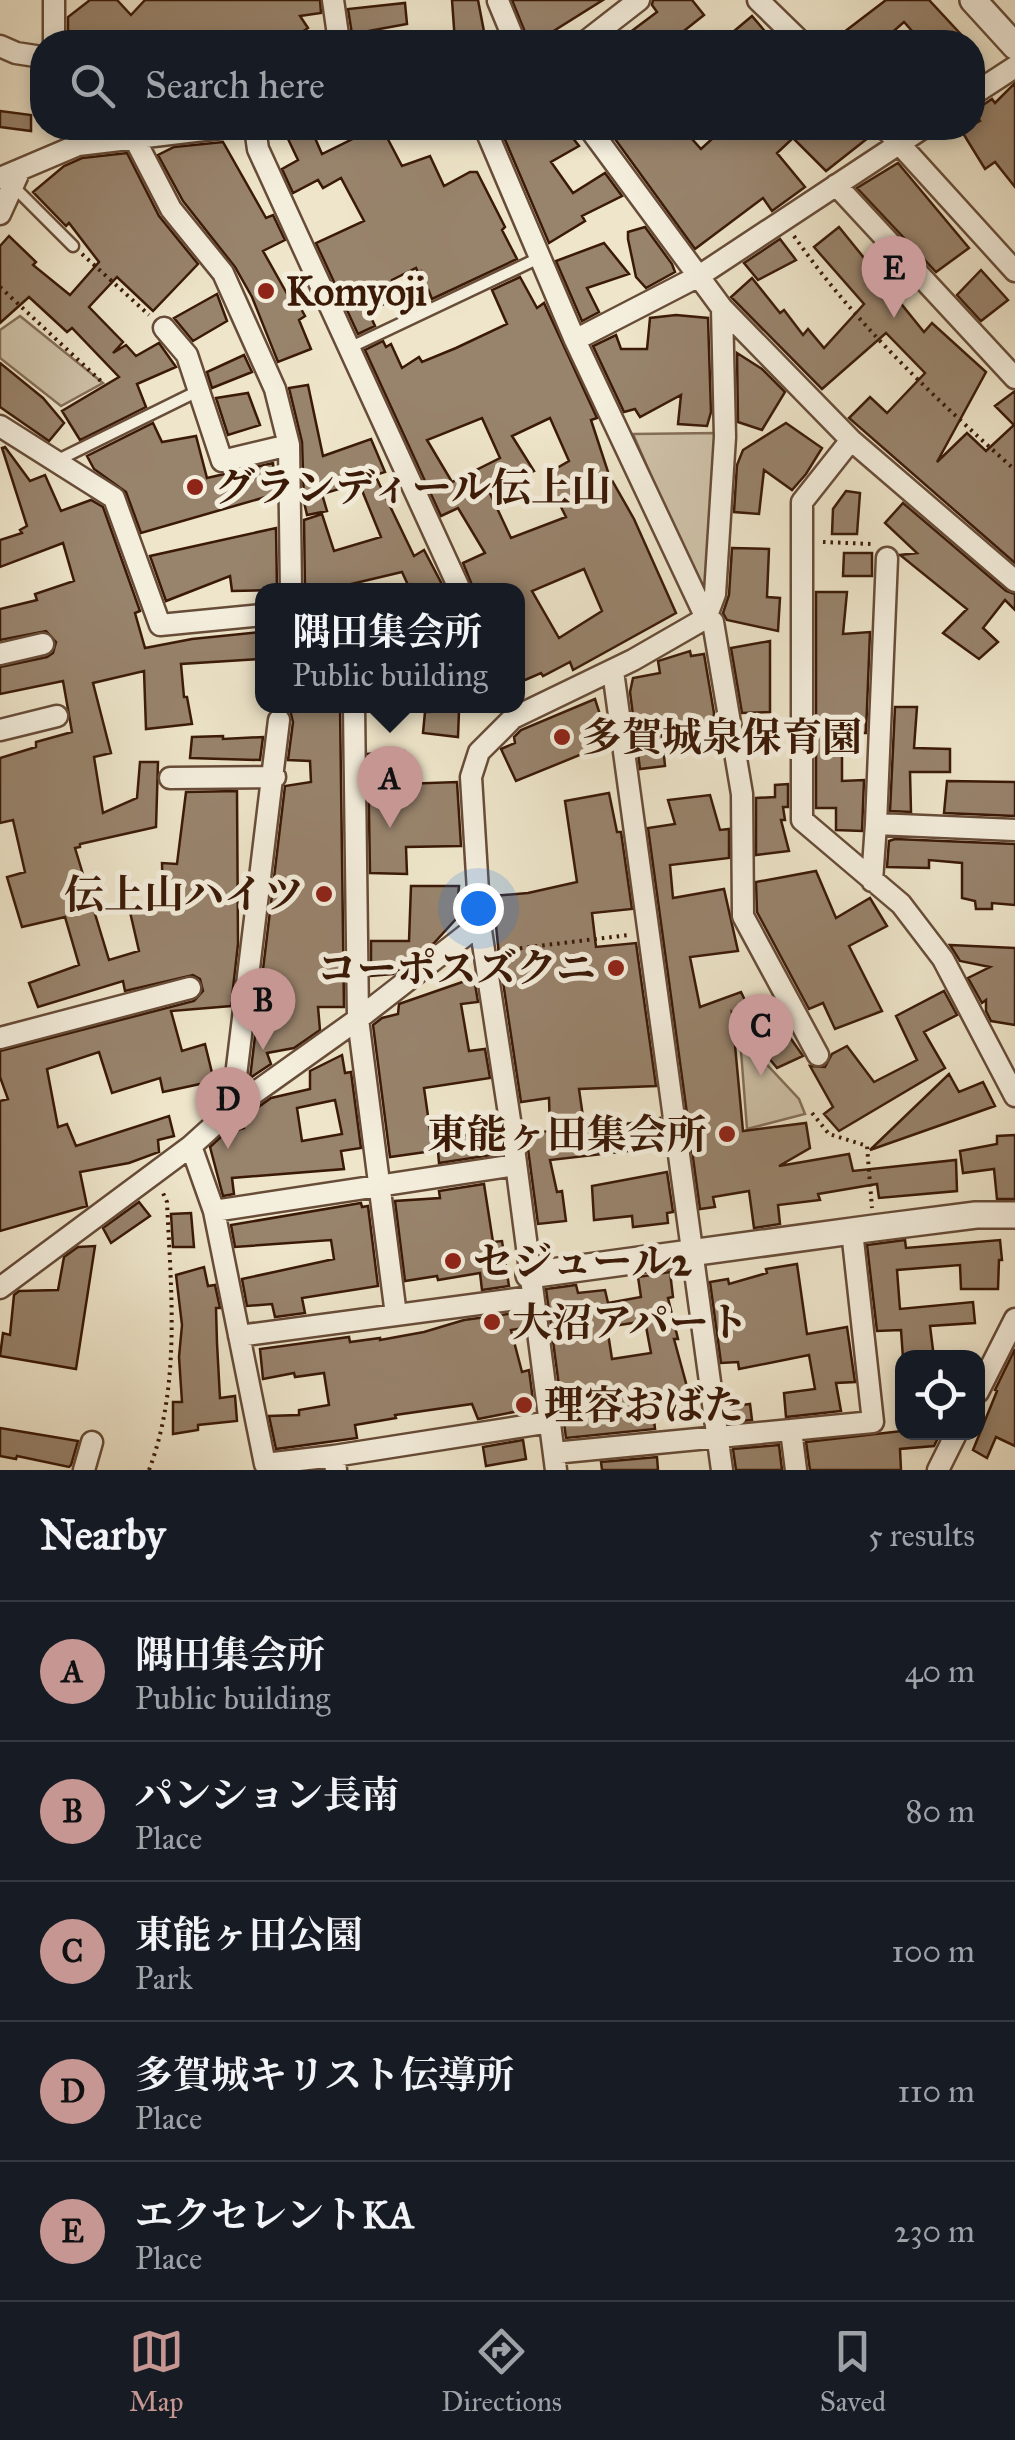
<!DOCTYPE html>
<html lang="en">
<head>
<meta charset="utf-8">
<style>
	body { margin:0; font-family:"IM FELL Great Primer","Noto Serif JP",serif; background:#242831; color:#f1f3f6 }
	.controls { position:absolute; right:30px; bottom:30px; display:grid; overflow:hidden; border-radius:20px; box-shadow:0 5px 15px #0003 }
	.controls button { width:90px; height:90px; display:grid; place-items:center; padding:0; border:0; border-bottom:2px solid #363941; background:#171b24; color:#f1f3f6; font:50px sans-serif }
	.you { position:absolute; left:478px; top:908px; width:35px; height:35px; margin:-25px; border:8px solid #fff; border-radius:50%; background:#1a73e8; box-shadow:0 0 0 15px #1a73e833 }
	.badge { display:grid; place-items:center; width:65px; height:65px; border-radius:50%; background:#c59692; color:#111; font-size:32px; font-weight:700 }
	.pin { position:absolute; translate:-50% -82px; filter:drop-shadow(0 2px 5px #0008) }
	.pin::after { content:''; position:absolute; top:52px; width:35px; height:30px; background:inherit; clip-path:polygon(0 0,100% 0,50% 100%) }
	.popup { position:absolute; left:255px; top:583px; width:270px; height:130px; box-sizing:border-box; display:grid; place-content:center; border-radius:20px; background:#171b24; filter:drop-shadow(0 2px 8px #0005); font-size:32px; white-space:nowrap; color:#9ea1a6 }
	.popup b { font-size:38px; color:#f1f3f6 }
	.popup::after { content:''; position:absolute; left:50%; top:100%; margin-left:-20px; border:20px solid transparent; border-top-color:#171b24 }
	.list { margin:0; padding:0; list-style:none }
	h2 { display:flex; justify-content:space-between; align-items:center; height:130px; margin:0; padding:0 40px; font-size:42px }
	h2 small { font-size:32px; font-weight:400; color:#9ea1a6 }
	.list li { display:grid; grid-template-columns:65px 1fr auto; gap:30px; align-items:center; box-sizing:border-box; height:140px; padding:0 40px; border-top:2px solid #363941 }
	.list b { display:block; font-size:38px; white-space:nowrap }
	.list p { margin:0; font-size:32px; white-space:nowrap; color:#9ea1a6 }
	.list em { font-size:32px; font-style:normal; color:#9ea1a6 }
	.icon { flex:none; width:55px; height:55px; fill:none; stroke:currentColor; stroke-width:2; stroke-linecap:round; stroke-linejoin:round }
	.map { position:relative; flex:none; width:1015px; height:1470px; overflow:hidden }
	.search { position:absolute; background:#171b24; box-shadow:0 5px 15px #0003; left:30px; right:30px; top:30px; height:110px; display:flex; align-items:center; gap:25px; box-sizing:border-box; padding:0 35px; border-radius:40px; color:#9ea1a6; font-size:38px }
	.sheet { height:830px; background:#171b24 }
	nav { display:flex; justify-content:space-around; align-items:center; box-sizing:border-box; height:140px; border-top:2px solid #363941; background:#171b24; font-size:28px; color:#9ea1a6 }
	nav a { display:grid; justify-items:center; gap:5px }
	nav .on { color:#c59692 }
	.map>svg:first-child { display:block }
	.green { fill:#cfc2a9; stroke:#846e58; stroke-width:2.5 }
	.building { fill:#98836c; stroke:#3a1907; stroke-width:2.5; fill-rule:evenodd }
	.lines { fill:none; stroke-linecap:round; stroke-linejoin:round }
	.service-casing { stroke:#674c38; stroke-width:15 }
	.minor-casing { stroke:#674c38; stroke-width:25 }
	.tertiary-casing { stroke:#674c38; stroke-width:30 }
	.path { stroke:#3a1907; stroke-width:4; stroke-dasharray:2.5 5; stroke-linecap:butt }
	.service { stroke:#f4eedd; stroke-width:10 }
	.minor { stroke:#f4eedd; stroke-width:20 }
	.tertiary { stroke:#f4eedd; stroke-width:25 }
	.poi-dot { fill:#8f2418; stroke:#f4eedd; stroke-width:4 }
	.labels { text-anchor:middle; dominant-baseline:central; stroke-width:10; stroke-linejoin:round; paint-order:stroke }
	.poi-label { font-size:40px; font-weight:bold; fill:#3a1907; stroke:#f4eedd; text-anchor:start }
</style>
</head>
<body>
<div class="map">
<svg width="1015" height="1470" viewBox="0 0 1015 1470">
	<rect width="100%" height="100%" fill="#eee5ca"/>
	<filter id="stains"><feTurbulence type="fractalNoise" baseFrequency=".002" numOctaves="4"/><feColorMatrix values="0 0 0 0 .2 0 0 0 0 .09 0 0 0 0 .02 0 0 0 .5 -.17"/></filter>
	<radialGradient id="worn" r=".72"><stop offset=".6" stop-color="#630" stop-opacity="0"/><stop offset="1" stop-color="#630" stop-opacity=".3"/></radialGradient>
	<!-- green -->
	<path class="green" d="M20,316L103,383L61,406L0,358V330Z
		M717,433L710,586L698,584L633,434Z
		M741,1051L756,1053L799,1099L805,1114L747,1129Z"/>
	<!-- building -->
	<path class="building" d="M90,0H117L131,15L145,0H320L321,13L300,16L308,28L287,42H68V17Z
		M452,0H478L486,42H455Z
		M512,0H603L536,42H529Z
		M653,0H692L704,15L670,42H617L657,12L652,5Z
		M886,0H929L968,42H922L904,22L881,42H831Z
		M405,3L407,24L352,34L348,9Z
		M752,16L774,42H721Z
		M1015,83V187L995,162L985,169L961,130L980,121L974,111L992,99L995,103Z
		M0,111L31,115V131L0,127Z
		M375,128H382L402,166L430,156L444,186L470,172H477L505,227L502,230L517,259L432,299L421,271L418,272L416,268L392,280L389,302L368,311L375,326L358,334L316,243L364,221L341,178L323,188L318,180L293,193L282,169L298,160L288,139L311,129L322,154Z
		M500,128H565L579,146L551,162L573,193L605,173L622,196L582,216L585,221L549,243Z
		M607,128H682L701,149L724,128H872L873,134L826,171L793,138L777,153L805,187L772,211L763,198L695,249Z
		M223,142L266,218L273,215L285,240L263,251L290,299L294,296L305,316L299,320L311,349L278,362L252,297L235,267L183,201L158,155L174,147Z
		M127,153L159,216L198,264L153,311L117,277L89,307L123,342L113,353L126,345L136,356L159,343L176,367L137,384L146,407L80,440L62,411L119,377L72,328L67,332L29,297L0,323V246L9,236L36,262L33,265L70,295L99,262L69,223L66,226L33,192L64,166L82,158Z
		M898,163L969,248L936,272L857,188Z
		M645,227L672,264L675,272L646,288L636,277L628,239V232Z
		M839,227L924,332L932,323L986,372L937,462L967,433L986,451L1014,425L995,406L1015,391V563L849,418L870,397L887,413L925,373L886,333L822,389L731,297L752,278L780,313L784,310L803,335L808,329L824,348L864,304L814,247Z
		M780,239L796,260L758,280L744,263Z
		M604,243L629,274L587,288L599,312L582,321L556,261Z
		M981,270L1008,300L981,321L957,295Z
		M520,277L537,308L544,303L597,418L591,420L609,475L634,519L676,613L573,670L570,662L543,676L541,673L518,683V590H474L463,563L485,553L458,508L441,516L365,350L383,341L386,347L391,344L402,368L419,357L422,362L456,348L507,324L492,290ZM482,418L500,458L452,482L427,440ZM550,418L569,461L545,475L566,517L511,538L489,491L534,471L512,436ZM584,569L602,611L559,638L532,591Z
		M217,294L227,321L193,341L174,318Z
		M676,315L708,318L711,412L707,426L678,424L681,395L640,417L635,409L624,412L593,346L616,335L621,349H647L650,318Z
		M737,353L762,369L785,392L762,430L738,422Z
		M244,355L252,372L212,388L207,372Z
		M0,363L43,398L64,423L49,441L0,407Z
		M308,385L323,456L371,439L385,472L375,475L414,556L424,550L445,590H396L408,585L402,572L326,590H305L304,520L322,514L334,551L381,537L359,483L322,494L327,511L307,515L304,502L302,442L289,388Z
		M248,393L260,425L228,435L216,398Z
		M153,423L162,442L196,436L207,478L273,463L276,494L141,533L126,492L94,469L87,456Z
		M786,423L822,448L806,474L792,490L764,470L759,514L734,512L737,465L743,450Z
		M5,447L30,481L45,475L61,511L91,500L103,507L140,611L135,613L145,648L192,639L262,632V659L181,664L184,697H187L192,724L146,729L144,671L93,683L111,753L94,757L103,813L137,798L140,762H158L156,827L80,844V847L75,848L109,960L139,951L130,912L163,903L162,863L177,864L186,792L237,791L238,944L231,1006L171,1011L182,1051L205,1044L214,1081L163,1092L160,1078L112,1093L99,1052L47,1069L58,1127L67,1124L76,1146L169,1116L174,1136L158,1140L159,1152L129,1163L80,1172L87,1206L0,1231V1101L8,1099L0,1077V1051L194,1001L203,991L200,979L193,975L125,991L123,981L38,1007L29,983L79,965L65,917L22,927L7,877L25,872L13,820L0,823V758L36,747V742L72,732L63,681L0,694V667L47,657L53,653L56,642L46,631L0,640V609L37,600L35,594L74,581L63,543L0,567V540L22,533L20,530L27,526L2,448Z
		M846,491L860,493L857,534H832L833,509Z
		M903,503L1006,591L1015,594V610L1005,600L983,628L998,642L979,659L943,633L967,609L900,555L917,553L885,523Z
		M276,528L277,590L232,591L230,576L166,601L150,556Z
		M732,548L769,549L767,597L780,598L778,631L727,620L723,613L729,595Z
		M844,553H872V576H843Z
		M816,592H847L843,634L870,632L866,733H842V781L864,780L862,831L836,830V808H816Z
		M770,641V712L742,713L731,648Z
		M690,651L691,656L704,654L714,713L713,731L662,735L665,766L640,769L630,692L633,678L660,673L658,661Z
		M595,699L609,743L516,781L501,749L515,743L514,737L521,730Z
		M289,706H340L344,1007H318L320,1030L294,1048L267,1053L271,1064L250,1078L285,786L311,782L310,761L288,760L293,722Z
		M895,707H917L914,748L950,749V772H910L911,812L890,811Z
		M459,711L458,737L423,733L425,712Z
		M223,736V739L263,737L260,760L190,758L192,737Z
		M404,751L403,784L457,782L461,846L406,847L407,874L370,873L368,754Z
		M947,781L1015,782V816L944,813Z
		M788,784V807H783L785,820H781L789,851L756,855V798L775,797V785Z
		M609,793L617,832H621L632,909L592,913L596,947L636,943L656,1086L579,1089L585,1131L660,1118L664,1147L550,1160L557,1192L562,1191L566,1221L538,1224L526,1134L550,1131L549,1098L521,1102L499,955L493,896L528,893L577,882L565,801Z
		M710,795L720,830L729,829V858L670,865L673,898L724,889L738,951L690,957L700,1007L741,992L752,1015L773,1000L784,1021L780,1023L803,1056L777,1068L732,1013L743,1131L806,1123L810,1148L779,1166L849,1154L853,1171L956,1160L957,1191L879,1198L877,1184L818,1194L820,1200L778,1205L780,1224L754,1228L749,1191L713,1197L715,1207L700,1209L648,828L675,824L668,800Z
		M895,839L1015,844V905L992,903V909H976L975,901L962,898V863L929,860V868L887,867L889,841Z
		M816,871L836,918L870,898L887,926L849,946L882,1011L835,1029L823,1003L809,1009L757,912L756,882Z
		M411,886H459L456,919L434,943L393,974L371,976V941H409Z
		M950,945L1015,948V1025L991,1021L986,1011V1000L982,1003L968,978L990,967L960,961Z
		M474,978L478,1002L461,1004L469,1051L485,1049L490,1078L424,1088L433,1151L390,1157L373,1025L382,1018L398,1014L399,1004Z
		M944,991L957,1015L924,1032L945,1068L839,1131L824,1114L833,1107L810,1066L825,1067L832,1054L847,1046L874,1082L917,1060L896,1016Z
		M342,1055L345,1073L351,1072L361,1148L341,1151L344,1169L232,1178L234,1194L223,1196L210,1147L226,1132L229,1136V1132L244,1128L243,1118L271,1098L310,1089V1071ZM335,1100L342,1134L302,1141L297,1108Z
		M949,1074L959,1092L983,1082L995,1106L870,1150Z
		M489,1132L492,1155L439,1163L437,1139Z
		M1015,1135V1199H997L994,1169L963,1173L960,1151L997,1144V1136Z
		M667,1172L673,1212L667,1213L668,1223L633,1227L632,1216L594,1220L592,1186Z
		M484,1184L493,1242L502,1241L509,1286L482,1290L480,1273L438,1280L437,1276L405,1281L395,1201L440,1198L439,1191Z
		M139,1202L150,1216L111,1243L103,1228Z
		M361,1203L362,1207L368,1206L378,1286L302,1298L305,1313L275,1317L272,1304L247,1306L242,1279L334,1259L331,1240L235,1247L231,1225Z
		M191,1213L194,1247H173L171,1214Z
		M905,1240L906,1248L1000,1240L1002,1260H999L998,1289H961L960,1265L897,1270L900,1309L973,1302L975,1323L930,1326L934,1358H903L901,1330L877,1331L867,1245Z
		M95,1246L76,1369L0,1356L3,1333L10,1335L14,1295L19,1291L58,1290L64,1257L78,1247Z
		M797,1264L807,1334L847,1327L855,1382L836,1383L841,1411L786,1417L784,1393L815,1389L809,1355L739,1369L738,1362L721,1363L710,1282L728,1279L729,1284L767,1273L766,1269Z
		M204,1267L208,1286L215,1285L220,1308H216L217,1343L220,1398L235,1396L237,1421L198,1425V1430L173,1434V1402H182L179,1357L182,1325L176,1275Z
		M670,1272L673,1297L668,1298L678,1339H674L692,1405L653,1410L655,1429L566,1438L546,1289L576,1285L578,1293L605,1290L608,1303L641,1297L638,1277ZM645,1321L651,1353L612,1359L607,1327Z
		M522,1312L524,1328L511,1330L522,1372L529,1370L534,1408L478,1419L472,1404L395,1415L396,1418L355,1425L357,1438L276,1449L269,1416L299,1415V1410L329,1405L324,1373L295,1377L294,1373L263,1379L260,1349L349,1337L350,1342L380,1338V1340L424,1332L464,1320Z
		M1015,1349V1446L996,1437L987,1458L973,1450L997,1391L995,1390Z
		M750,1404L752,1420L729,1422L727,1407Z
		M0,1428L78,1441L71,1465L69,1467L17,1456L16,1459L0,1456Z
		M902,1431L941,1432L934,1446L900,1449L901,1470H810L806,1442Z
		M523,1440L526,1459L486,1466L483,1447Z
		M779,1445L782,1470H736L733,1449Z
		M657,1457L658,1470H602L601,1462Z"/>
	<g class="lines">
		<defs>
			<path id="service" d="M14,187L73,246
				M349,348L539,258
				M56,461L198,391"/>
			<path id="minor" d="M333,0L339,42
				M758,0L801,42
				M498,1L515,42
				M54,42V0
				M585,42L639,0
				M0,46L16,53L42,57
				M972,95L1015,67
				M129,128L171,209L223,273L275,389L289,445L291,590
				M255,128L258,149L460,590
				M485,128L575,340L706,618L633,660L513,718L479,752L471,777L480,924L513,1140L556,1470
				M589,128L722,308L851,440L1015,581
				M885,128L1015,271
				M0,178L78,145L221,128
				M836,185L1015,378
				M0,214L20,170
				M722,308L725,437L715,594L706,618L713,622L742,794L743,916L818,1055
				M164,328L187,355L222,461L289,445
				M575,340L699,276L923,128
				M0,426L114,498L160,625L262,615
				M851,440L802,502V820L901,904L943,959L1015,1096
				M0,654L43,644
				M613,671L722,1470
				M354,706L358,1019L396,1315
				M0,730L57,716
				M170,778L275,777
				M876,824L887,558
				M872,881L876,824L1015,830
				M0,1038L190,988
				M232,1109L279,720
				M191,1146L214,1211L265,1464L334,1456L336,1470
				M214,1211L516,1165
				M0,1288L191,1146L232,1109L358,1019L480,924
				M239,1336L531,1297
				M978,1392L1015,1319
				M791,1430L796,1470
				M554,1453L873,1422L852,1231
				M334,1456L550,1422
				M84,1470L92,1442
				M938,1470L957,1432"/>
			<path id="tertiary" d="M973,0L1015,46
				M529,1275L874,1228L976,1215H1015"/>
		</defs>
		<!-- service casing -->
		<use href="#service" class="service-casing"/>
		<!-- minor casing -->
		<use href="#minor" class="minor-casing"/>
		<!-- tertiary casing -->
		<use href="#tertiary" class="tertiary-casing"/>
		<!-- path -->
		<path class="path" d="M794,236C856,325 935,398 1015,470
			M82,254L149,315
			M0,287L103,383
			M823,542L872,544
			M505,950L629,935
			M812,1113L829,1134L867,1146L872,1208
			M149,1470C181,1386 171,1291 167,1202L163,1193"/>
		<!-- service -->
		<use href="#service" class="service"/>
		<!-- minor -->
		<use href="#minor" class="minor"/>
		<!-- tertiary -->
		<use href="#tertiary" class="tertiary"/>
	</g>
	<!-- markers -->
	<g class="poi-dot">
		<circle cx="266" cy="291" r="10"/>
		<circle cx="195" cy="487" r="10"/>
		<circle cx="562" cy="737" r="10"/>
		<circle cx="324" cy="894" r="10"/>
		<circle cx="616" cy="968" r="10"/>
		<circle cx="727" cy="1134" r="10"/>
		<circle cx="453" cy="1261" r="10"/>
		<circle cx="492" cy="1322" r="10"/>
		<circle cx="524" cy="1405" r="10"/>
	</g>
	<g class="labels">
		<!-- poi labels -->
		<g class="poi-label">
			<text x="286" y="291">Komyoji</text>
			<text x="215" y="487">グランディール伝上山</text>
			<text x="582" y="737">多賀城泉保育園</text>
			<text x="304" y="894" text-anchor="end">伝上山ハイツ</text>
			<text x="596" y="968" text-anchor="end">コーポスズクニ</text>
			<text x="707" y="1134" text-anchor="end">東能ヶ田集会所</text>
			<text x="473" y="1261">セジュール2</text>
			<text x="512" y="1322">大沼アパート</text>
			<text x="544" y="1405">理容おばた</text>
		</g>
	</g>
	<rect width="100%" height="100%" filter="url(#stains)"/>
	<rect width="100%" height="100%" fill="url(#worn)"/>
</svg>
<div class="controls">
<button><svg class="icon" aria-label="locate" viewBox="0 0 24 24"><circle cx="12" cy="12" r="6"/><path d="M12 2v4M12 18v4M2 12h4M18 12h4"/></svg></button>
</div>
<div class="you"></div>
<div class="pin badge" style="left:390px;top:828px">A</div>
<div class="popup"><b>隅田集会所</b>Public building</div>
<div class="pin badge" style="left:263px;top:1050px">B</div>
<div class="pin badge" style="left:761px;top:1076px">C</div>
<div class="pin badge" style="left:228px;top:1149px">D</div>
<div class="pin badge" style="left:894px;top:318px">E</div>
<div class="search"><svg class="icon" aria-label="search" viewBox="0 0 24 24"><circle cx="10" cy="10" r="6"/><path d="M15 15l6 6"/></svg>Search here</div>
</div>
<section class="sheet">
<h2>Nearby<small>5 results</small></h2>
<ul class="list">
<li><span class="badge">A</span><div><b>隅田集会所</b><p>Public building</p></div><em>40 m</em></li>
<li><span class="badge">B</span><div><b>パンション長南</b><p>Place</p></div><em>80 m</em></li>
<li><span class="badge">C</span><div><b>東能ヶ田公園</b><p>Park</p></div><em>100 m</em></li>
<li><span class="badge">D</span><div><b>多賀城キリスト伝導所</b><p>Place</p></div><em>110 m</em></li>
<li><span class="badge">E</span><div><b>エクセレントKA</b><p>Place</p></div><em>230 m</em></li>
</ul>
</section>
<nav>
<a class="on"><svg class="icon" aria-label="map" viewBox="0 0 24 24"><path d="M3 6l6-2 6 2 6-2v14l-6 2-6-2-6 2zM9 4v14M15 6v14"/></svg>Map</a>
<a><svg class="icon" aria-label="directions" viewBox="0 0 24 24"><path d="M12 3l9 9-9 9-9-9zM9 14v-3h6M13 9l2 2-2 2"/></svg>Directions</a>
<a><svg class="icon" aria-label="saved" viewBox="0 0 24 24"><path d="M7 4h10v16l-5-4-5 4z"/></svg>Saved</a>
</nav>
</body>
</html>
